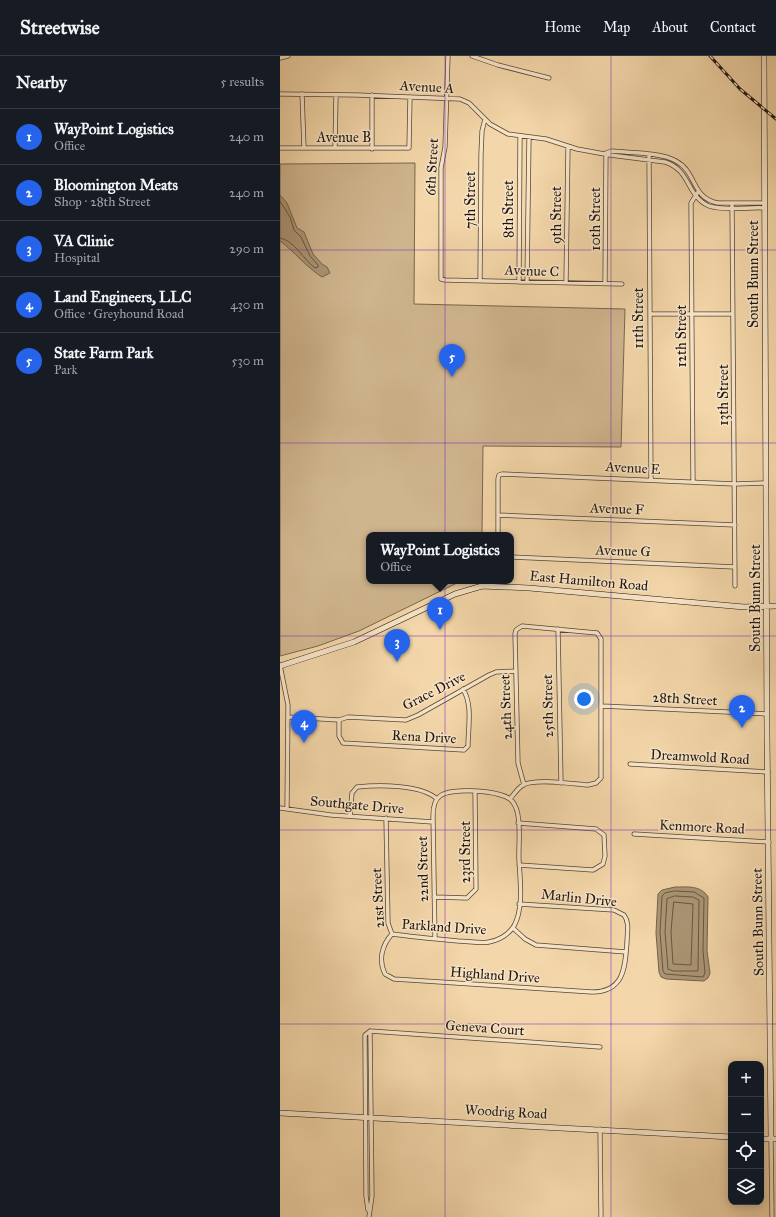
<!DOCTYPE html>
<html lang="en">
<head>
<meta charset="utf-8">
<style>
	body { margin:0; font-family:"IM FELL Great Primer",serif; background:#242831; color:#f1f3f6 }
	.controls { position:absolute; right:12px; bottom:12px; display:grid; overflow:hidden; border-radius:8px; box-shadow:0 2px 10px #0003 }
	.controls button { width:36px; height:36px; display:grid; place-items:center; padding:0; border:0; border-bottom:1px solid #363941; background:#171b24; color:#f1f3f6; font:20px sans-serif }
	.you { position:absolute; left:304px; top:643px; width:14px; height:14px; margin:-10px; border:3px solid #fff; border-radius:50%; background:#1a73e8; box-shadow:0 0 0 6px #1a73e833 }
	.badge { display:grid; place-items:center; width:26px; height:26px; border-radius:50%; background:#2563eb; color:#fff; font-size:13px; font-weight:700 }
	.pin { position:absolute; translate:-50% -33px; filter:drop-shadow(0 1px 2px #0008) }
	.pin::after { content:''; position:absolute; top:21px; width:14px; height:12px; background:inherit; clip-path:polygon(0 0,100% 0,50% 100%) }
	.popup { position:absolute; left:86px; top:476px; width:148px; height:52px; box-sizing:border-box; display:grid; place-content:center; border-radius:8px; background:#171b24; filter:drop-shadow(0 1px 3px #0005); font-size:13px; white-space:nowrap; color:#9ea1a6 }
	.popup b { font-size:15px; color:#f1f3f6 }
	.popup::after { content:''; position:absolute; left:50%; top:100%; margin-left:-8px; border:8px solid transparent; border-top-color:#171b24 }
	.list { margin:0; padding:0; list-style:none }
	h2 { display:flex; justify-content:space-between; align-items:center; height:52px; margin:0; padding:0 16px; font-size:17px }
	h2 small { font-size:13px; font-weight:400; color:#9ea1a6 }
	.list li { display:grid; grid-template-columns:26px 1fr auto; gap:12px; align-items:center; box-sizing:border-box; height:56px; padding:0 16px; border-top:1px solid #363941 }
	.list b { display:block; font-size:15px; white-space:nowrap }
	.list p { margin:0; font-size:13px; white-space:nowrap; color:#9ea1a6 }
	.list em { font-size:13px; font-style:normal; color:#9ea1a6 }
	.icon { flex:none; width:22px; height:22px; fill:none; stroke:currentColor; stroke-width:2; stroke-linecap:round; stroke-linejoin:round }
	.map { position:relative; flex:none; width:496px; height:1161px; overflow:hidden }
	header { display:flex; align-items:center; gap:24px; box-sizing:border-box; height:56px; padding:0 20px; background:#171b24; border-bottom:1px solid #363941 }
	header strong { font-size:19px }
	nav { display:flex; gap:22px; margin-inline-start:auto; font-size:14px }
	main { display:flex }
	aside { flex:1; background:#171b24 }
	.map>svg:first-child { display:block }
	.green { fill:#cfb58e; stroke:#78664e }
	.water { fill:#ab9574; stroke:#73624b }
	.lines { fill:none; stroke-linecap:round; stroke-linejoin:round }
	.shore { stroke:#665640; stroke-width:1 }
	.street-casing { stroke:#554634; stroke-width:5 }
	.secondary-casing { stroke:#20160d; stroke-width:6 }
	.street { stroke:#f7e4c7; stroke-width:3.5 }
	.secondary { stroke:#f7e4c7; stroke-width:5 }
	.rail-casing { stroke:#20160d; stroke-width:3 }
	.rail { stroke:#f7e4c7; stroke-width:1.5; stroke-dasharray:4.5; stroke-linecap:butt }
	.grid { fill:none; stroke:#7b2cbf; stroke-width:1; stroke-opacity:0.55 }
	.labels { text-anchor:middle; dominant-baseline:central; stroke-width:3; stroke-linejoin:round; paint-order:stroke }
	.street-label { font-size:14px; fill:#20160d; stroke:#f7e4c7 }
</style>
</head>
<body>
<header>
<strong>Streetwise</strong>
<nav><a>Home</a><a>Map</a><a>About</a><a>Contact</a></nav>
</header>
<main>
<aside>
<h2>Nearby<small>5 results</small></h2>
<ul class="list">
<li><span class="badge">1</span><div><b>WayPoint Logistics</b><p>Office</p></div><em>240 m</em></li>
<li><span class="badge">2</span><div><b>Bloomington Meats</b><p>Shop · 28th Street</p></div><em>240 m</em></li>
<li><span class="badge">3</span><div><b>VA Clinic</b><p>Hospital</p></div><em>290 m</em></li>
<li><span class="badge">4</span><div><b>Land Engineers, LLC</b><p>Office · Greyhound Road</p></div><em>430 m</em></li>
<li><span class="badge">5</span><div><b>State Farm Park</b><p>Park</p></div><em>530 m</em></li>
</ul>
</aside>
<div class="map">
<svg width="496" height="1161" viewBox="0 0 496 1161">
	<rect width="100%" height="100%" fill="#f3d6a9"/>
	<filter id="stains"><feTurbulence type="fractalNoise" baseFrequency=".005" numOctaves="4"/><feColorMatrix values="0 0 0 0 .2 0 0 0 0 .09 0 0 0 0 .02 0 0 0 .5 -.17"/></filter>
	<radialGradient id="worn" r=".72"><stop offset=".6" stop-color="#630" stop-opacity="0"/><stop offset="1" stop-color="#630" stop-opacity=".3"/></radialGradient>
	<!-- green -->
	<path class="green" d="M135,107L134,248L345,253L341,391L203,390L202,479H89V525H181L79,575L38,590L0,600V108Z"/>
	<!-- water -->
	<path class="water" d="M0,139L7,147L17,172L24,176L33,198L42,208L47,211L50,217L42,221C26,211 15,196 0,185Z
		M395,831C407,831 421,829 428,841L427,895L430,917L428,922L424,925L386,923L381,921L379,916L376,877L378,838L382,834Z"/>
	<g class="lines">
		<!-- shore -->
		<path class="shore" d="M0,145L10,161L14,174L21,181L30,200L38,209V211L35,212C24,204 14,184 0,182
			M395,835L414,836L424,842L423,895L425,917L423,921L385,918L383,915L380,876L382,840L385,837Z
			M395,840L413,841L419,844L418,915H393L388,913L385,876L387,843Z
			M394,846L413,848L411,909L393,908L391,876Z"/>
		<defs>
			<path id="street" d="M168,0L165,91L161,112V223L165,224L342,228
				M192,0L218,9L269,22
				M0,2L8,0
				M0,38L77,39L180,43L189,47L210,68L228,78L266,83L297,93L330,99L385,106C411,114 406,140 429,150C443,155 469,151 484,152
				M22,38L24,92
				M92,39V93
				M0,92H129L130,41
				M55,92L56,39
				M326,97L332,95C350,97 381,96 396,105C417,116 411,142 438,147H484
				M369,99L371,424
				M452,147L455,530
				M200,225L201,98L202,75L205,63
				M239,226L240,81
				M247,226L249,81
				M286,227L288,91
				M325,228L326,97
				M370,258H453
				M413,426L411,147L418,136
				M218,459L455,469
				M218,479V423L219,419L222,418L455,428L486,427
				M231,501L455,511
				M278,573L281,727
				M0,609L8,649L7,752
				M322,650L487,658
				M8,661L59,664L68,661L126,664L138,659L209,619L216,616L236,615
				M59,664V680L63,687L184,694L188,690C188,672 193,649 183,633
				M350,708L488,716
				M230,743C234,738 238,732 243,729C255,722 294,728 308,729L316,727L321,722V583L317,577L242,570L236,574L235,578L238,707L244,729
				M0,752L51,759L153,766
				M70,760L72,737L77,731C98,729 141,728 157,743
				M106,762L108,867L112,878
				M238,767L316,773L324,779L325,800L323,808L313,814L239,809
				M354,778L489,786
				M154,841L187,842L196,833L195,736
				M233,872L245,883L256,889L346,896
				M112,878C134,881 156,883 178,885C188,885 199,888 209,886C219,884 228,879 234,870C244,852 240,824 239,804C238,789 243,757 232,745C223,734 170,731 160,740C154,744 153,753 153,760L155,883
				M112,878C102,889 98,904 105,918L114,923L312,936C344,936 345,912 347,886C347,877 350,867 344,859L334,854L239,848
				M90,975L320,991
				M320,1073L321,1161
				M491,1083L492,1161
				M88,1154L86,1140L85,988V979L90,975
				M89,1161L92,1140L90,975"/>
			<path id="secondary" d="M484,0L487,678L491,1083
				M0,610L74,586L175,538L202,530L249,532L464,551L496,550
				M0,1057L451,1081
				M481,1083H496"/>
		</defs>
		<!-- street casing -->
		<use href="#street" class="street-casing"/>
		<!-- secondary casing -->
		<use href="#secondary" class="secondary-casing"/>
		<!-- street -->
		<use href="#street" class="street"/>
		<!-- secondary -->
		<use href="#secondary" class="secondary"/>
		<defs>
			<path id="rail" d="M430,0L460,33L496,63"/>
		</defs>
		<!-- rail casing -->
		<use href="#rail" class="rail-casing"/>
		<!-- rail -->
		<use href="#rail" class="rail"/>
	</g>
	<!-- grid -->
	<path class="grid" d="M165,0V1161M331,0V1161M0,194H496M0,387H496M0,580H496M0,774H496M0,968H496"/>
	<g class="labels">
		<!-- street labels -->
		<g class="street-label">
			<text transform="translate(147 31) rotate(3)">Avenue A</text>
			<text x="64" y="81">Avenue B</text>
			<text transform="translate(152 111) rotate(-87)">6th Street</text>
			<text transform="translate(190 144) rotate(-90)">7th Street</text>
			<text transform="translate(228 153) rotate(-90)">8th Street</text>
			<text transform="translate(276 159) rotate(-90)">9th Street</text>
			<text transform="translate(315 163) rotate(-90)">10th Street</text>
			<text transform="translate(252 215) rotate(2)">Avenue C</text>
			<text transform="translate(473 218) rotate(-90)">South Bunn Street</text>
			<text transform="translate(358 262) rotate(-90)">11th Street</text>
			<text transform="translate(401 280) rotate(-90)">12th Street</text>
			<text transform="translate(443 339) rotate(-90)">13th Street</text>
			<text transform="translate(353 412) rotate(3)">Avenue E</text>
			<text transform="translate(337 453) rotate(2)">Avenue F</text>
			<text transform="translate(343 495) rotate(2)">Avenue G</text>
			<text transform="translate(309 525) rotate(5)">East Hamilton Road</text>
			<text transform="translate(475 542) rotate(-90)">South Bunn Street</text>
			<text transform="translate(154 635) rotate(-27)">Grace Drive</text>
			<text transform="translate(405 643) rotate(3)">28th Street</text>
			<text transform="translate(268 650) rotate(-91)">25th Street</text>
			<text transform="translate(226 651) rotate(-92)">24th Street</text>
			<text transform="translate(144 681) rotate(3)">Rena Drive</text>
			<text transform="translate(420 701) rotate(3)">Dreamwold Road</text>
			<text transform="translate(77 749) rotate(5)">Southgate Drive</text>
			<text transform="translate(422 771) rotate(3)">Kenmore Road</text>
			<text transform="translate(185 796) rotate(-90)">23rd Street</text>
			<text transform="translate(143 813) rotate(-91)">22nd Street</text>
			<text transform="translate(98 842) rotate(-93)">21st Street</text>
			<text transform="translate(299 842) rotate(6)">Marlin Drive</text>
			<text transform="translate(478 866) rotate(-91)">South Bunn Street</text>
			<text transform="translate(164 871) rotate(4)">Parkland Drive</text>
			<text transform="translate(215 919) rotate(4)">Highland Drive</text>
			<text transform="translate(205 972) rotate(4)">Geneva Court</text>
			<text transform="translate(226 1056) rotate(3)">Woodrig Road</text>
		</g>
	</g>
	<rect width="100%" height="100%" filter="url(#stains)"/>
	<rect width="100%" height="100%" fill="url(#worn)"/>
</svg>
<div class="controls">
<button>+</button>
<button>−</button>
<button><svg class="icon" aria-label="locate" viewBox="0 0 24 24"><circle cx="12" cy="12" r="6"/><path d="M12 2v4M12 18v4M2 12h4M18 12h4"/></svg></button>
<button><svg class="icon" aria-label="layers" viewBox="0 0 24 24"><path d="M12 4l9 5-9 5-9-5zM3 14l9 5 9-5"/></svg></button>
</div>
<div class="you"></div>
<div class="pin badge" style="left:160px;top:574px">1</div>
<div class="popup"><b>WayPoint Logistics</b>Office</div>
<div class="pin badge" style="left:462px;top:672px">2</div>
<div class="pin badge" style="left:117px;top:606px">3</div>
<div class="pin badge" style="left:24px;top:687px">4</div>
<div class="pin badge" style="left:172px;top:321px">5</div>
</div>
</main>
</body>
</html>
